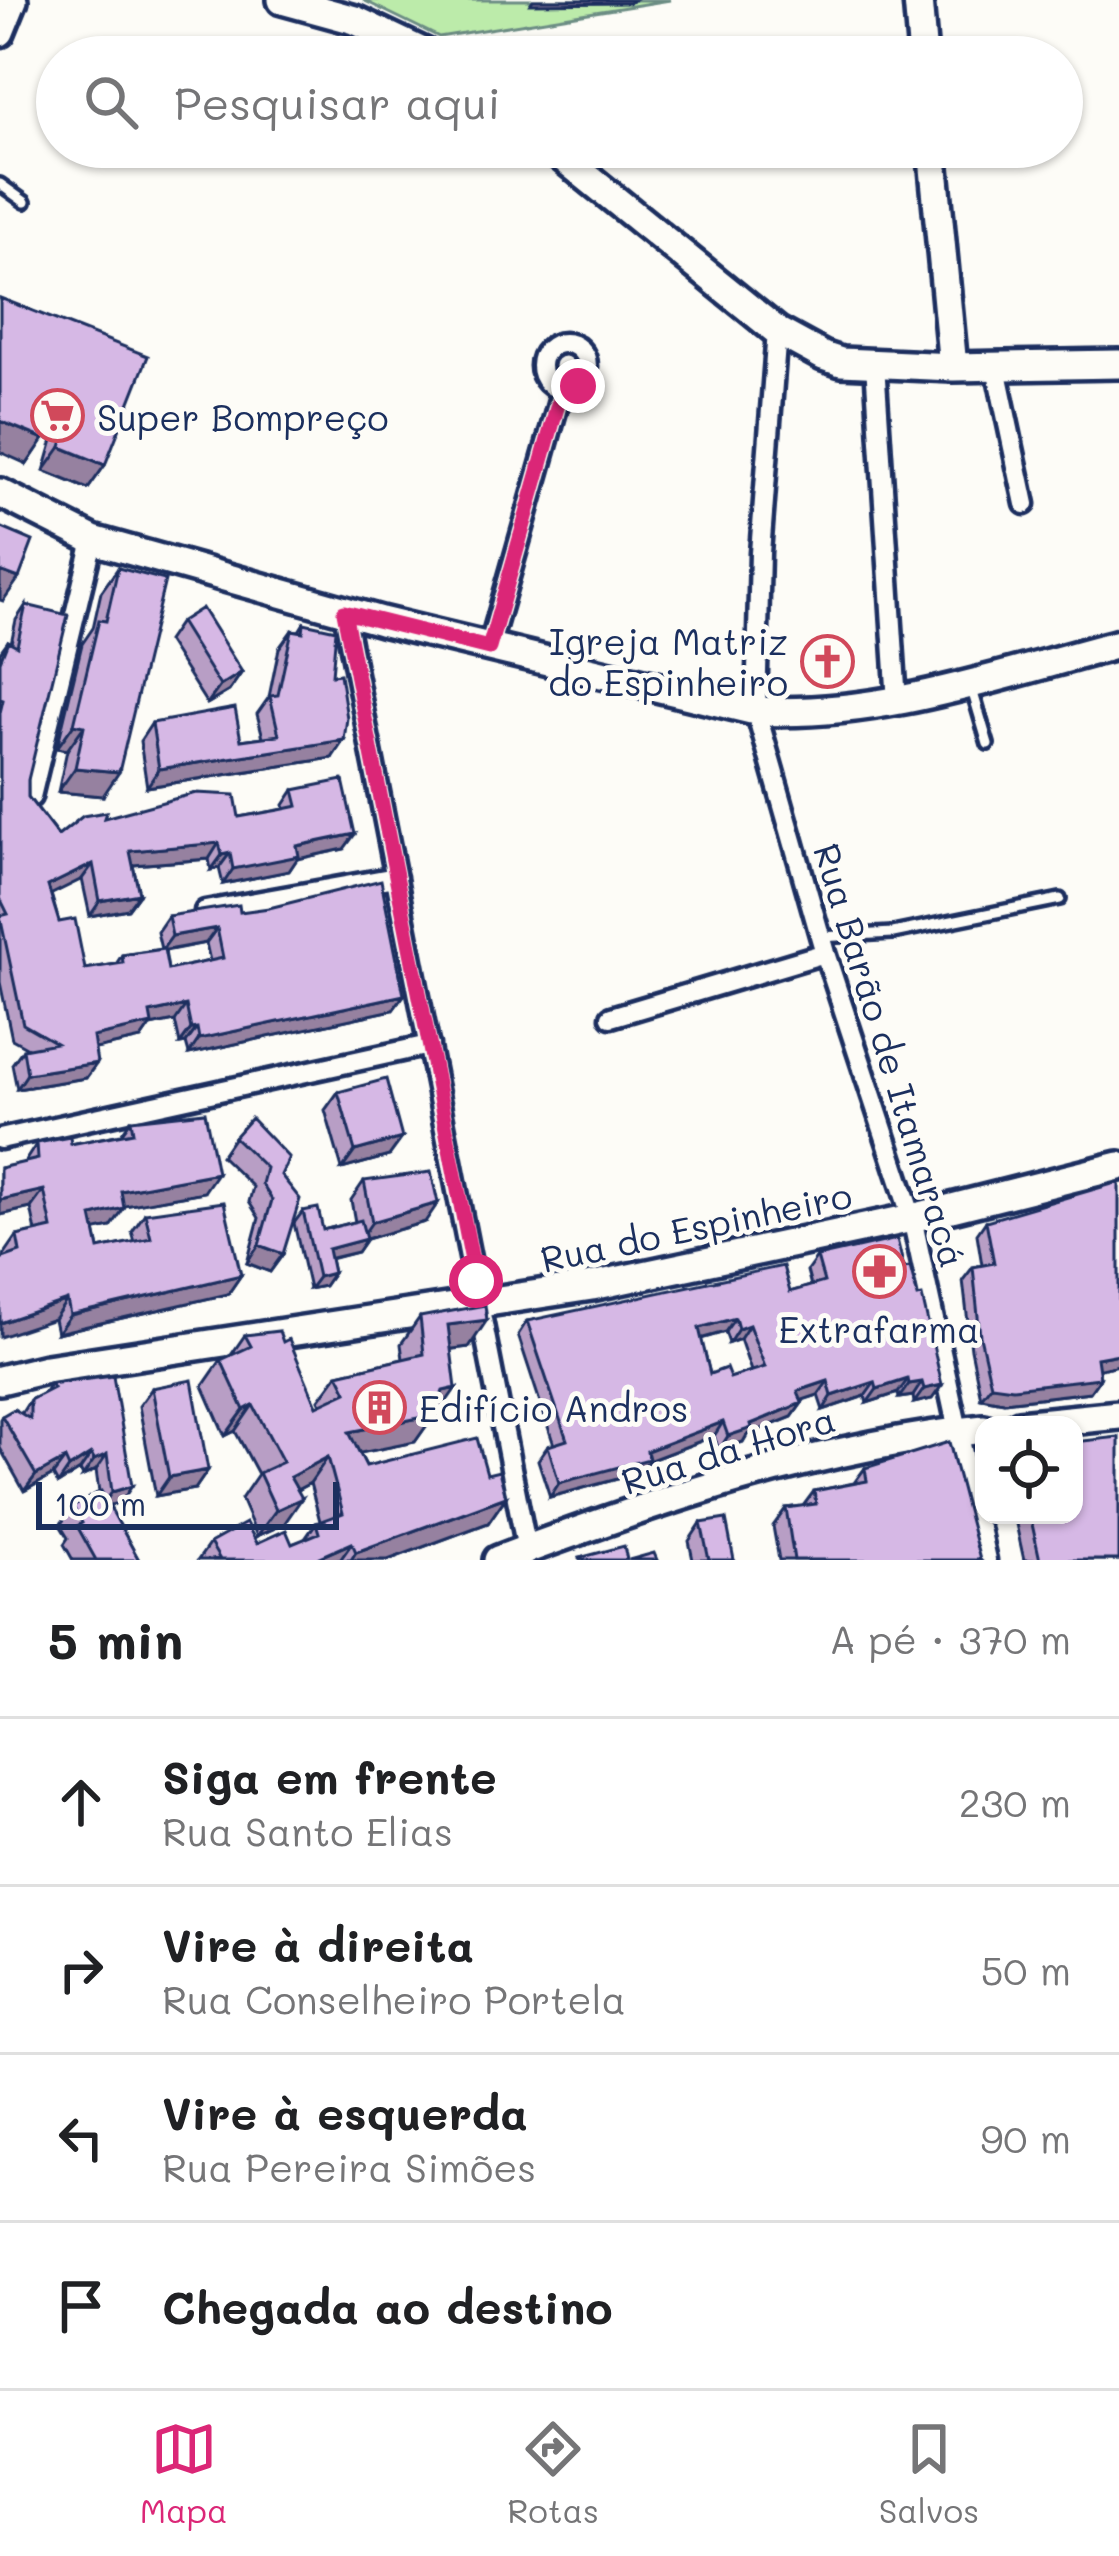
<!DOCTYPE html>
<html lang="pt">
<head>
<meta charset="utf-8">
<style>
	body { margin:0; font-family:Mali,sans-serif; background:#f6f6f6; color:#202124 }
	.controls { position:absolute; right:36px; bottom:36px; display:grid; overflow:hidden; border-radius:24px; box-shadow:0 3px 9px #0004 }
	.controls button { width:108px; height:108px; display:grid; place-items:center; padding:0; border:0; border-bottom:3px solid #e0e0e0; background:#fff; color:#202124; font:60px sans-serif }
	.scale { position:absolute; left:36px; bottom:30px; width:303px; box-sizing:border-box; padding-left:12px; border:6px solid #1b2f5e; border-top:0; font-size:33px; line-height:42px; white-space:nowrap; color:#1b2f5e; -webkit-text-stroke:9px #fdfcf7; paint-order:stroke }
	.stop { position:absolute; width:36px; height:36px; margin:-27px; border:9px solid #db2777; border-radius:50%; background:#fff }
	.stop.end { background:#db2777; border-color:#fff; box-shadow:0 3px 12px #0008 }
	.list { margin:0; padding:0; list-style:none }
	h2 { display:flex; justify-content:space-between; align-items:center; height:156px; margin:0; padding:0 48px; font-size:51px }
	h2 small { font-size:39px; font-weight:400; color:#757577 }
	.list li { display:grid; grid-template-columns:78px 1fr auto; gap:36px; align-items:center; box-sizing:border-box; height:168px; padding:0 48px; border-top:3px solid #e0e0e0 }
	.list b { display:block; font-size:45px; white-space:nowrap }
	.list p { margin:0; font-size:39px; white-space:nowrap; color:#757577 }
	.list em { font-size:39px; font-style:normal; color:#757577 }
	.icon { flex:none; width:66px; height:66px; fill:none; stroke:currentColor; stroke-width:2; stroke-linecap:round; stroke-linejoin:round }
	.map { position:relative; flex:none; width:1119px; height:1560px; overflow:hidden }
	.search { position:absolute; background:#fff; box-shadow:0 3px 9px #0004; left:36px; right:36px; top:36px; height:132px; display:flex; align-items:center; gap:30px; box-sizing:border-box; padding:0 42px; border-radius:66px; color:#757577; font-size:45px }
	.sheet { height:828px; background:#fff }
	nav { display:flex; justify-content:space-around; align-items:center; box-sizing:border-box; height:168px; border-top:3px solid #e0e0e0; background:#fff; font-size:33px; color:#757577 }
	nav a { display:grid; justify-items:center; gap:6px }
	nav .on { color:#db2777 }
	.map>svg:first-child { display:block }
	.grass { fill:#bcebaa; stroke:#6c8d84; stroke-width:3 }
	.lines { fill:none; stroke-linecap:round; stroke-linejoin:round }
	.lane-casing { stroke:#1b2f5e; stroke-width:18 }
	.street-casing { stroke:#1b2f5e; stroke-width:27 }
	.secondary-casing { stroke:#1b2f5e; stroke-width:36 }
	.lane { stroke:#fdfcf7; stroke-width:9 }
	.street { stroke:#fdfcf7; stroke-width:18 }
	.secondary { stroke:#fdfcf7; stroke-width:27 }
	.wall { fill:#b89ec5; stroke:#1b2f5e; stroke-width:3; fill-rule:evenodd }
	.shaded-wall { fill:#9681a0; stroke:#1b2f5e; stroke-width:3 }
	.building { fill:#d6b8e5; stroke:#1b2f5e; stroke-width:3; fill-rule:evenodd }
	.route { stroke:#db2777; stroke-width:15 }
	.labels { text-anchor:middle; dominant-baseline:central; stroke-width:10; stroke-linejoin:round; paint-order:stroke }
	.poi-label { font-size:36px; fill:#1b2f5e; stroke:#fdfcf7; text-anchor:start }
	.street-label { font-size:36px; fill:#1b2f5e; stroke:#fdfcf7 }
</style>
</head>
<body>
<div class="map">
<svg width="1119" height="1560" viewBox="0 0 1119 1560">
	<rect width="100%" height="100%" fill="#fdfcf7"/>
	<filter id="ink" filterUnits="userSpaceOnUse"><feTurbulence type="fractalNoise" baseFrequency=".00833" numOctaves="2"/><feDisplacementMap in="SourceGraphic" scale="24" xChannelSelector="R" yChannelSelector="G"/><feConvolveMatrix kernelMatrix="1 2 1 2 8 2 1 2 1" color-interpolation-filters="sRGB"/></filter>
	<g filter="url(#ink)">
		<!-- grass -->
		<path class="grass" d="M363,0H670L439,37Z"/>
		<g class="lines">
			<defs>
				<path id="lane" d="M0,184L25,202
					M971,686L988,744
					M820,937L893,933L1060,899"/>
				<path id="street" d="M777,331L760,553L756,711L825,953L912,1218L986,1560
					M541 366a23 23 0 1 1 46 0a23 23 0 1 1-46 0Z
					M995,363L1025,504
					M875,364L897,702
					M344,612L528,1555
					M489,648L562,390
					M31,797L93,540
					M205,911L396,877
					M611,1017L825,953
					M0,1139L429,1045"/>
				<path id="secondary" d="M282,0L355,20L433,57
					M918,0L923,57
					M0,32L13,0
					M550,147L777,331L823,356L841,362L953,367L1119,364
					M932,147L953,367
					M0,493L93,540L381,621L756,711C881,718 999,675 1119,644
					M0,1380L46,1369L592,1286L912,1218L1119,1166
					M1019,1425L1119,1415
					M498,1560C654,1502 817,1446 984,1429"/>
			</defs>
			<!-- lane casing -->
			<use href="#lane" class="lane-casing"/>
			<!-- street casing -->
			<use href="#street" class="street-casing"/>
			<!-- secondary casing -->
			<use href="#secondary" class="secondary-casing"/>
			<!-- lane -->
			<use href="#lane" class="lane"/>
			<!-- street -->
			<use href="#street" class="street"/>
			<!-- secondary -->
			<use href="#secondary" class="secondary"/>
		</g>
		<!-- wall -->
		<path class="wall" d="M0,298L105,465L88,489L44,471L53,440L45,437L27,464Z
			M118,568L103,796L58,792L67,750L57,748L82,644L93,628L101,592Z
			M26,605L28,797L58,836L104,818L239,817L285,809L284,805L294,790L344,849L297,859L289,871L223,884L219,868L211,870L209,859L133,865L139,894L128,909L90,916L82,879L51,894L59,922L85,969L116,964L122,955L161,949L157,932L168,916L240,912L404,995L393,1010L189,1054L186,1043L180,1044L175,1021L150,1026L141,1039L95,1049L86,1078L17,1089L12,1064L23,1049L28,1048L12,1039L0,982V652L8,641L11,643L16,620ZM206,943L210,961L168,970L165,951Z
			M180,622L242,672L229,691L207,704L167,641Z
			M304,623L332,675V758L147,787L140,741L152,723L241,740L263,737L257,714L269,697L279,648L292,630L299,631Z
			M338,1092L389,1156L342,1169L325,1110Z
			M131,1120L204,1192L124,1206L111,1227L95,1230L99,1249L135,1242L132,1232L145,1213L241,1275L228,1294L57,1333L54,1319L4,1257V1255L17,1236L36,1232L31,1208L0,1215V1168L24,1163L37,1143L71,1144L121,1134Z
			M234,1137L281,1175L283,1254L270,1272L247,1263L259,1218L249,1202L253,1187L221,1156Z
			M364,1181L425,1222L366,1239L357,1252L330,1259L333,1273L324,1286L309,1289L294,1223L303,1211L323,1230L355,1222L351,1200Z
			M986,1221L1098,1369L1100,1378L1090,1392L1004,1402L981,1398L971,1349L963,1280L973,1267L982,1265L977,1234Z
			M817,1257L904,1268L942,1385L932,1399L914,1403L913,1396L899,1398L898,1393L867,1403L865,1396L823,1410L818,1395L801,1400L802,1403L792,1417L747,1435L743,1442L719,1450L714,1436L648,1461L640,1473L550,1497L538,1460L548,1446L554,1445L518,1335L527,1321L790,1292L811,1286L807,1271ZM725,1332L729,1343L740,1339L751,1371L730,1378L710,1374L701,1339Z
			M420,1317L469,1347L451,1349L437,1415H434L415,1442L359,1453L366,1466L487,1474L506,1497L488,1523L388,1560H198L210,1543L292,1544L304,1540L316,1523L320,1521L310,1483L297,1490L284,1524L257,1536L241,1499L258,1474L235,1431L225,1436L203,1386L221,1360L231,1355L245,1335L283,1342L317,1406L321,1404L319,1400L338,1374L403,1359L401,1344Z
			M113,1376L121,1502L109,1506L139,1560H73L64,1544L68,1538L60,1525L73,1507L99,1492L96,1470L83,1476L80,1470L58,1484L53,1475L24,1491L0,1448V1419L2,1416L21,1414L30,1400L44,1393L50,1384Z
			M152,1388L208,1470L195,1489L156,1496L139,1406Z
			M865,1468L980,1560H779L773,1526L786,1508L803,1506L814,1491L854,1483Z
			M1014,1515H1074L1119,1560H1024Z
			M701,1523L734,1560H693L689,1541Z"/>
		<!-- shaded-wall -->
		<path class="shaded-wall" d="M533,0H634L629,3L530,4Z
			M57,411L70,416L53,440L40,435Z
			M0,421L44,439L27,464L0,452Z
			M61,447L105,465L88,489L44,471Z
			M0,571L19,578L3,601L0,600Z
			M242,672L229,691L207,704L220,686Z
			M74,724L84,726L67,750L57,748Z
			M344,740L332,758L147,787L159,769Z
			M75,768L119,772L103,796L58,792Z
			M355,834L344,849L297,859L289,871L223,884L233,869L297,846Z
			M219,843L209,859L120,866L130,851Z
			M230,853L219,868L211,870L222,855Z
			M93,864L82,879L38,901L48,886Z
			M139,894L128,909L90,916L100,901Z
			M217,928L206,943L161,951L172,936Z
			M404,995L393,1010L189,1054L199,1039Z
			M186,1005L175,1021L150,1026L141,1039L82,1052L93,1037L150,1013Z
			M197,1028L186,1043L180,1044L191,1029Z
			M97,1063L86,1078L17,1089L27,1074Z
			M402,1138L389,1156L342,1169L355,1151Z
			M217,1173L204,1192L108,1209L121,1191Z
			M44,1190L31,1208L0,1215V1200Z
			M438,1203L425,1222L359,1241L372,1222Z
			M124,1208L111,1227L79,1234L92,1216Z
			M366,1239L357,1252L319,1261L328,1249Z
			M259,1245L283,1254L270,1272L247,1263Z
			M333,1273L324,1286L309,1289L318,1277Z
			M241,1275L228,1294L57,1333L70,1315Z
			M67,1300L54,1319L0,1337V1323Z
			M735,1318L725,1332L689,1342L699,1328Z
			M487,1320L469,1347L429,1352L448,1325Z
			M749,1325L740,1339L729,1343L738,1329Z
			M1119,1354V1365L1087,1372L1097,1358Z
			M1100,1378L1090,1392L1004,1402L981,1398L991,1385Z
			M908,1379L898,1393L867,1403L877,1389Z
			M828,1381L818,1395L788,1405L798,1391Z
			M875,1382L865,1396L823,1410L832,1396Z
			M922,1382L913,1396L899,1398L909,1384Z
			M942,1385L932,1399L914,1403L924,1389Z
			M456,1388L437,1415L424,1417L443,1391Z
			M802,1403L792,1417L747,1435L743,1442L719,1450L728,1436L751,1424Z
			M253,1405L235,1431L225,1436L244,1410Z
			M434,1415L415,1442L331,1459L349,1432Z
			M723,1422L714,1436L648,1461L640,1473L550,1497L559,1483Z
			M91,1454L80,1470L58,1484L69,1468Z
			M107,1454L96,1470L83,1476L94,1460Z
			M328,1457L310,1483L272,1503L290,1477Z
			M65,1459L53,1475L24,1491L36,1475Z
			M208,1470L195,1489L156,1496L169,1477Z
			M132,1486L121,1502L101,1508L112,1492Z
			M506,1497L488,1523L388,1560H351L356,1552Z
			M302,1498L284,1524L257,1536L276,1510Z
			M352,1543L340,1560H318L320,1557Z"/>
		<!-- building -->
		<path class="building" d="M0,298L148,356L105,465L61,447L70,416L57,411L44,439L0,421Z
			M0,527L33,541L19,578L0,571Z
			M118,568L165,580L119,772L75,768L84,726L74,724L99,620L106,621Z
			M26,605L68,615L28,780V797L58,836L83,816L106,812L104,818L196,793L235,795L239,817L279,810L298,806L294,790L343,780L355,834L297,846L299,856L233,869L230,853L222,855L219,843L130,851L139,894L100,901L93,864L48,886L59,922L75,919L85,969L123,963L122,955L164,949L168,970L223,958L217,928L172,936L168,916L239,905L240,912L269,908L381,880L404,995L199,1039L197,1028L191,1029L186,1005L150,1013L152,1024L93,1037L97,1063L27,1074L23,1049L56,1043L23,1024L0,916L8,914L0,898V713L3,700L0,699V661L8,641L17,646Z
			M202,608L242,672L220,686L180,622Z
			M304,623L336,630L332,675L340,674L347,718L344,740L159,769L152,723L235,708L241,740L279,735L270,696L278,695L292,630L303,632Z
			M386,1079L402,1138L355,1151L338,1092Z
			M205,1112L217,1173L121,1191L124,1208L92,1216L99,1249L151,1238L145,1213L224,1202L241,1275L70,1315L67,1300L0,1323V1259L20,1252L17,1236L52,1228L44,1190L0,1200V1168L38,1159L37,1143L70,1137L71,1144L133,1132L131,1120Z
			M251,1118L289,1158L281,1175L300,1199L283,1254L259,1245L272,1200L262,1184L266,1168L234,1137Z
			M431,1172L438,1203L372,1222L364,1181Z
			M1119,1182V1354L1097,1358L1100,1378L1013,1388L991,1385L980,1336L973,1267L994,1263L986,1221Z
			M318,1208L323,1230L361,1220L366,1239L328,1249L333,1273L318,1277L303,1211Z
			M897,1239L904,1268L910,1267L918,1297L922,1296L942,1385L924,1389L922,1382L909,1384L908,1379L877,1389L875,1382L832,1396L828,1381L798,1391L802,1403L751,1424L752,1428L728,1436L723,1422L647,1451L649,1459L559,1483L548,1446L567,1440L527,1321L783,1266L790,1292L824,1282L817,1257ZM735,1318L738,1329L749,1325L765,1367L730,1378L726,1368L710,1374L699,1328Z
			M485,1305L487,1320L448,1325L456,1388L443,1391L434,1415L349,1432L366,1466L477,1438L487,1474L499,1471L506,1497L356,1552L352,1543L320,1557L321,1560H212L219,1558L210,1543L246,1523L257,1543L286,1530L292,1544L319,1533L316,1523L343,1513L328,1457L290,1477L302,1498L276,1510L259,1473L283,1462L253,1405L244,1410L221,1360L251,1346L245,1335L279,1331L283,1342L289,1339L317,1406L347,1392L338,1374L424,1354L420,1317Z
			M113,1376L132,1486L112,1492L107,1454L94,1460L91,1454L69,1468L65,1459L36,1475L2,1416L14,1409L30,1419V1400L53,1388L50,1384Z
			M192,1380L208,1470L169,1477L152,1388Z
			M1119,1437V1560H1040L1030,1515H1074V1442Z
			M949,1442L980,1560H885V1558L878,1560H794L786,1508L816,1504L814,1491L867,1481L865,1468Z
			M101,1491L139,1560H96L77,1526L82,1523L73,1507Z
			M726,1519L734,1560H709L701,1523Z
			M624,1546L627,1560H580L579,1558Z
			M654,1553L657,1560H629Z"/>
	</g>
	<g class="lines" filter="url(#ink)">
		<!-- route -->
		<path class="route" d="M476,1281L344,612L489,648L562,390L578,386"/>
	</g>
	<!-- icons -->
	<defs>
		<symbol id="supermarket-ring" viewBox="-11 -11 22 22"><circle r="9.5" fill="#fdfcf7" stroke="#d1495b" stroke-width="1.5"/><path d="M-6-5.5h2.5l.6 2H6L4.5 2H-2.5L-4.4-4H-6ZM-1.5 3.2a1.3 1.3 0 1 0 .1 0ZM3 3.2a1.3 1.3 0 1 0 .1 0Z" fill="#d1495b"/></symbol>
		<symbol id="church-ring" viewBox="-11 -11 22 22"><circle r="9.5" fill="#fdfcf7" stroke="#d1495b" stroke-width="1.5"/><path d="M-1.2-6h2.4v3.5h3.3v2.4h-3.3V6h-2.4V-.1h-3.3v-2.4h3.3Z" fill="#d1495b"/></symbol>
		<symbol id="pharmacy-ring" viewBox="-11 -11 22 22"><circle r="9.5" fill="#fdfcf7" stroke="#d1495b" stroke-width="1.5"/><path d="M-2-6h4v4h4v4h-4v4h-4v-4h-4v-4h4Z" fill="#d1495b"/></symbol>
		<symbol id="building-ring" viewBox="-11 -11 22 22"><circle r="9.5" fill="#fdfcf7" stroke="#d1495b" stroke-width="1.5"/><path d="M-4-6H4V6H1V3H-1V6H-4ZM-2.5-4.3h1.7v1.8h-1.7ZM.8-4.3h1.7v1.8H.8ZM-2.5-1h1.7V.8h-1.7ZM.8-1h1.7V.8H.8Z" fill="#d1495b"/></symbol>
	</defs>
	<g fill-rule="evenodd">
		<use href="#supermarket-ring" x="28" y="386" width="59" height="59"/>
		<use href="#church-ring" x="798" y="632" width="59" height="59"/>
		<use href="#pharmacy-ring" x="850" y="1242" width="59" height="59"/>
		<use href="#building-ring" x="350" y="1378" width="59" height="59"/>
	</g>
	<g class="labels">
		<!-- poi labels -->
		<g class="poi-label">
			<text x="97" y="416">Super Bompreço</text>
			<text x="788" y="640" text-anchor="end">Igreja Matriz<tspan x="788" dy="41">do Espinheiro</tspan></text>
			<text x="879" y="1328" text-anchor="middle">Extrafarma</text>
			<text x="419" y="1407">Edifício Andros</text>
		</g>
		<!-- street labels -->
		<g class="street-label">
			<text transform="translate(891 1055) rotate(73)">Rua Barão de Itamaracá</text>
			<text transform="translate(696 1226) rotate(-12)">Rua do Espinheiro</text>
			<text transform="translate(728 1449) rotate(-17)">Rua da Hora</text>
		</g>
	</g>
</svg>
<div class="controls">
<button><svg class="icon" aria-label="locate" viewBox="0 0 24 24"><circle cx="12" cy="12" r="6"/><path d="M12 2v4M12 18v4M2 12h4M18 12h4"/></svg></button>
</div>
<div class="scale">100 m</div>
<div class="stop" style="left:476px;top:1281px"></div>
<div class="stop end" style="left:578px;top:386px"></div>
<div class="search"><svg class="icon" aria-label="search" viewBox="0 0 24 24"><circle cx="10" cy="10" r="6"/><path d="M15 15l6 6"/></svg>Pesquisar aqui</div>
</div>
<section class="sheet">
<h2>5 min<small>A pé · 370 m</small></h2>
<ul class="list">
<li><svg class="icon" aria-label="ahead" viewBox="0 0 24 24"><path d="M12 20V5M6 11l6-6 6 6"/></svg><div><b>Siga em frente</b><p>Rua Santo Elias</p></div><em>230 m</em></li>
<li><svg class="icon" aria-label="right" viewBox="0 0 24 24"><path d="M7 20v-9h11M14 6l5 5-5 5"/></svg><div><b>Vire à direita</b><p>Rua Conselheiro Portela</p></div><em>50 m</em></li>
<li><svg class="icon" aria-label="left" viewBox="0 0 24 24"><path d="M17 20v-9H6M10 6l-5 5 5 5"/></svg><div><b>Vire à esquerda</b><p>Rua Pereira Simões</p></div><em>90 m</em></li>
<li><svg class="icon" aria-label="arrive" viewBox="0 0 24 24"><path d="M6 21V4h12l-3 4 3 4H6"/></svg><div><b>Chegada ao destino</b></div></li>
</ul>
</section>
<nav>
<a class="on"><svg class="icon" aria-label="map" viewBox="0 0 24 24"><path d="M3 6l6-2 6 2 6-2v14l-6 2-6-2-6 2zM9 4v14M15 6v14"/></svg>Mapa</a>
<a><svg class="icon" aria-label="directions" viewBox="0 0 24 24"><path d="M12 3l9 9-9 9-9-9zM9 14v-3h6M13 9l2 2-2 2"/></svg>Rotas</a>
<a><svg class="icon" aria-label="saved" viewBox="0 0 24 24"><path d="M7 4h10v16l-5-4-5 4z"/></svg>Salvos</a>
</nav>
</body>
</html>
